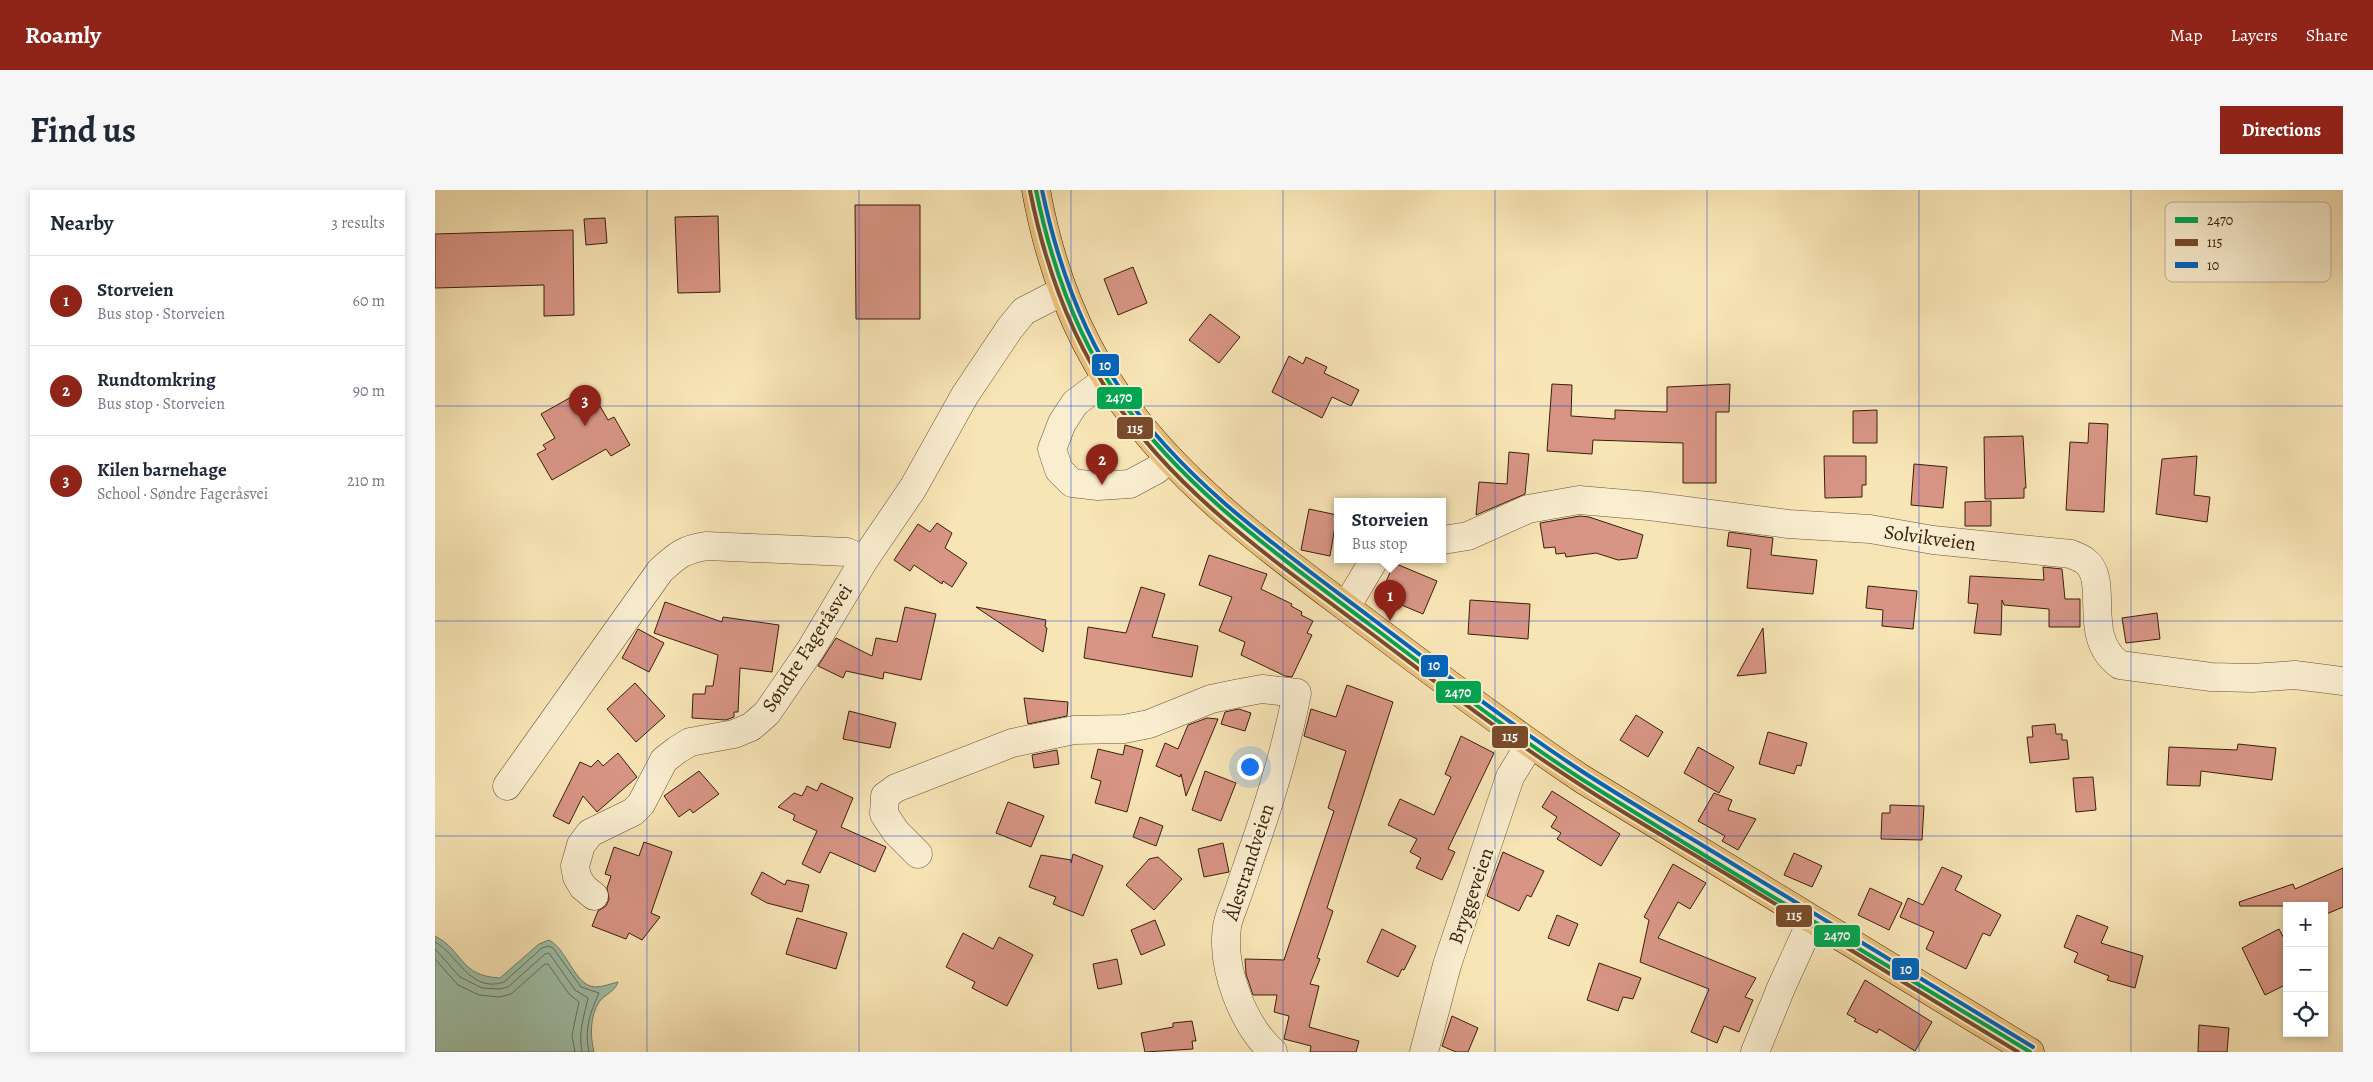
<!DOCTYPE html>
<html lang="en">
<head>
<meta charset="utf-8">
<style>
	body { margin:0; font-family:Alegreya,serif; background:#f6f6f7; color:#1f2937 }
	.controls { position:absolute; right:15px; bottom:15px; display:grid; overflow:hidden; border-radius:0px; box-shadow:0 2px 8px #0003 }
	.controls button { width:45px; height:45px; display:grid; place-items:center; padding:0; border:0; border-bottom:1px solid #e0e1e3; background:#fff; color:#1f2937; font:25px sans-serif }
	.you { position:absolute; left:814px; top:576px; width:18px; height:18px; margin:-12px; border:4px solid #fff; border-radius:50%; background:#1a73e8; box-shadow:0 0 0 8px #1a73e833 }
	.badge { display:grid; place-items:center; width:32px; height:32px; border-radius:50%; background:#8f2418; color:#fff; font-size:16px; font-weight:700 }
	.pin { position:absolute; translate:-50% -41px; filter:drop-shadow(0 1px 2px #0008) }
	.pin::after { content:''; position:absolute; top:26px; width:18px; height:15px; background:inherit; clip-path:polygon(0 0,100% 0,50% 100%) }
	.popup { position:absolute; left:899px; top:308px; width:112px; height:65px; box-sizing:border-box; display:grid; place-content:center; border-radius:0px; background:#fff; filter:drop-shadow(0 1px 4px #0005); font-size:16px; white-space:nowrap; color:#747a83 }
	.popup b { font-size:19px; color:#1f2937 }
	.popup::after { content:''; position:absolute; left:50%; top:100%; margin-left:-10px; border:10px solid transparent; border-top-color:#fff }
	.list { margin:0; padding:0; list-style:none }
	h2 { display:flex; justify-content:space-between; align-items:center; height:65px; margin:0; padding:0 20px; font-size:21px }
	h2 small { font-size:16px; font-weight:400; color:#747a83 }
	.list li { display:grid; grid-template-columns:32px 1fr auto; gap:15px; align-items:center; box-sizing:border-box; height:90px; padding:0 20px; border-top:1px solid #e0e1e3 }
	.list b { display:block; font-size:19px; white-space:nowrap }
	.list p { margin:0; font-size:16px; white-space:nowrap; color:#747a83 }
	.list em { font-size:16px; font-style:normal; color:#747a83 }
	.icon { flex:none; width:28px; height:28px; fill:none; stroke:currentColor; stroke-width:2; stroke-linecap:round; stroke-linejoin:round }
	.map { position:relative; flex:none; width:1908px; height:862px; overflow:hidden; border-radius:0px }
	header { display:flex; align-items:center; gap:30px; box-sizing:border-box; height:70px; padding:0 25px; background:#8f2418; color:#fff }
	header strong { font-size:24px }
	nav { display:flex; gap:28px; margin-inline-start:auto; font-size:18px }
	.intro { display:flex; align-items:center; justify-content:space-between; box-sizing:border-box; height:120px; padding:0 30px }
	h1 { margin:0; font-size:35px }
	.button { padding:12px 22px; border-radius:0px; background:#8f2418; color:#fff; font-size:18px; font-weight:700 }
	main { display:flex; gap:30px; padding:0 30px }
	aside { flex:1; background:#fff; border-radius:0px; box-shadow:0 2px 8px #0003 }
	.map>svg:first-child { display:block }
	.water { fill:#9ec0a9; stroke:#768069 }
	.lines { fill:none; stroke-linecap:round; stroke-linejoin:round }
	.shore { stroke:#6c7059; stroke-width:1 }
	.building { fill:#d89585; stroke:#392009 }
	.minor-casing { stroke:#695134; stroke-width:29 }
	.primary-casing { stroke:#392009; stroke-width:29 }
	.minor { stroke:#faeed0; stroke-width:28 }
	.primary { stroke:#ecc27b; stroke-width:28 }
	.bus-1-casing { stroke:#faeed0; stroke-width:8 }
	.bus-2-casing { stroke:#faeed0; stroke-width:8 }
	.bus-3-casing { stroke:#faeed0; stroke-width:8 }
	.bus-1 { stroke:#00a651; stroke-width:4 }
	.bus-2 { stroke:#7a4b2a; stroke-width:4 }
	.bus-3 { stroke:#0065bd; stroke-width:4 }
	.grid { fill:none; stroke:#1d4ed8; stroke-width:1; stroke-opacity:0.55 }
	.labels { text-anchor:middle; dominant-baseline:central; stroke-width:5; stroke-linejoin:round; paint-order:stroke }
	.street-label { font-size:20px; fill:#392009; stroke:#faeed0 }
	.key { fill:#faeed0; stroke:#c0b094; stroke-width:1 }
	.key-label { font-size:14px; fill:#392009 }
	.line-badge { stroke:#faeed0; stroke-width:2 }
	.badge-label { font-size:14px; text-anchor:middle; font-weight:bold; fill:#fff }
</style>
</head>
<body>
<header>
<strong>Roamly</strong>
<nav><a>Map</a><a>Layers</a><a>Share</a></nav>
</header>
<div class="intro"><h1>Find us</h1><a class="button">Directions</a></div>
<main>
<aside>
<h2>Nearby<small>3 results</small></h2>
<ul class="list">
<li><span class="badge">1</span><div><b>Storveien</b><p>Bus stop · Storveien</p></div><em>60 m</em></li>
<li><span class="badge">2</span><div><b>Rundtomkring</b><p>Bus stop · Storveien</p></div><em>90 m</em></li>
<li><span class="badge">3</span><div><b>Kilen barnehage</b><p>School · Søndre Fageråsvei</p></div><em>210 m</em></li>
</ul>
</aside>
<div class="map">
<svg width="1908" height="862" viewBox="0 0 1908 862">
	<rect width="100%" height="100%" fill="#f8e5b6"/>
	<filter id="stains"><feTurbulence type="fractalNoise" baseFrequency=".004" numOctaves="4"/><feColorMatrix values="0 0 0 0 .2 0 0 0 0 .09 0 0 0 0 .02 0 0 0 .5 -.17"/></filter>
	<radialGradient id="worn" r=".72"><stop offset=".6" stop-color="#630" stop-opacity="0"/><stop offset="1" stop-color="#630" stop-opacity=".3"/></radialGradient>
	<!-- water -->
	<path class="water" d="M0,746C29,761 24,786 65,788L104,754L114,750C132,759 140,796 160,797C167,797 175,794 183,792C180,802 170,804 164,812C155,826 155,846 159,862H0Z"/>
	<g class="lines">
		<!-- shore -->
		<path class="shore" d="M0,752C22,763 35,804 69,792L107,758L114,756L118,758L146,797L164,803C155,823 149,839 154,862
			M0,759L25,787L47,798L64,799L73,797L110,764L114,763L140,800L153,808C149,827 143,842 147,862
			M0,769L23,795L44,805L64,807L76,804L110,774H113L134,804L144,812L137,845L140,862"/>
	</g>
	<!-- building -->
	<path class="building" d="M420,15H485V129H421Z
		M283,26L285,102L243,103L240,27Z
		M170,28L172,53L151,55L149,29Z
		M138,40L139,125L109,126V95L0,98V44Z
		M698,77L712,113L683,125L669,89Z
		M775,124L805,147L784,173L754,150Z
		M854,166L868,174L871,167L892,177L889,183L924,200L916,216L897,207L887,228L837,202Z
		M1117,194L1137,195L1136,226L1180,229V220L1232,222V197L1295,194L1294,222H1281V293H1248V253L1158,250L1157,264L1112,261Z
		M154,197L173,230L179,227L195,255L176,266L171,259L117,290L102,264L111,259L108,255L120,248L106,224Z
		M1442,220V253H1418V221Z
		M1654,233L1673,234L1669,322L1631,320L1635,252L1653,253Z
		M1588,246L1591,298H1589V308L1550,309L1549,247Z
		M1074,262L1094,264L1090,304L1041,325L1044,292L1072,294Z
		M1389,266H1431V295H1427V307L1390,308Z
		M1762,266L1759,305L1775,307L1772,332L1721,324L1727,269Z
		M1479,274L1512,277L1508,318L1476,315Z
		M1556,311V336H1530V312Z
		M874,319L902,325L895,366L866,360Z
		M1145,326L1154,327L1208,345L1202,368L1183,370L1161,363L1131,367L1130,363L1121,364L1120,357L1109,358L1105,333Z
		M502,333L517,343L510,358L532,373L517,397L508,391L507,394L479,375L475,381L459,370L483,334L495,342Z
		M1294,342L1338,348L1336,365L1382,370L1378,404L1312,398L1316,359L1292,356Z
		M774,365L832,384L826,399L857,414L856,416L867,422L866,425L878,431L872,443L877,445L857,487L850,486L806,465L810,452L784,441L797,407L764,395Z
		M959,373L1002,391L988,424L945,406Z
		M1608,377L1627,379L1630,409H1645V437H1614V419L1569,415L1567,410L1566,445L1539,443L1543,414L1533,413L1535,386L1609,390Z
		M1433,396L1482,401L1478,439L1447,436L1448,420L1431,418Z
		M706,397L730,404L717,447L763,456L757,487L649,468L653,437L691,443Z
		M1035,410L1095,414L1093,449L1033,444Z
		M230,412L287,432L288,427L344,435L337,482L305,478L303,522H299V527L291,530L257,528L258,504H270L271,496H278L283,465L219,443Z
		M470,417L501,424L486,490L449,482L448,489L411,481L408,488L383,476L401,448L437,466L441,448L462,452Z
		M541,417L611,430L610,437L612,438L608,462Z
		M1722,423L1725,449L1691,453L1687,428Z
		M1328,438L1331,483L1302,486Z
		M203,439L229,453L214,482L187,468Z
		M200,493L230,526L201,552L172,519Z
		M912,495L958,512L892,718L898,721L882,768L885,769L875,794L884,796L874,837L924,851L921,862H875L876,856L849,849L854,826L839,822L842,805H818L811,784L810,769L849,770L899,621L893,618L911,561L869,546L876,519L901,527Z
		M589,508L633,512L632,526L593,534Z
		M804,519L816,523L810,541L786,534L790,522Z
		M414,521L461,533L455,558L408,549Z
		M1201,525L1228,542L1213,567L1185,550Z
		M772,528L783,529L751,606L746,584L745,587L721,576L730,553L743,559L753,535Z
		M1620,534L1621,544H1627V550H1632L1634,569L1595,573L1592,547H1598L1597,536Z
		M1333,542L1372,553L1366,576L1362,575L1359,584L1324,574Z
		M1026,546L1059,563L1013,659L1020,662L1007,690L981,678L986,668L975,662L982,649L953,635L965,609L999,625L1016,587L1010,584Z
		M1803,554L1841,558L1837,590L1766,581L1765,596L1732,595L1734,557L1802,560Z
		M690,555L708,560L692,622L660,613L666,591L656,588L663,559L688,565Z
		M1263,557L1299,577L1284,603L1249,583Z
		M622,560L624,574L599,578L597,565Z
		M183,563L202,587L162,622L148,606L134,634L118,626L145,572L156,577L163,570L168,576Z
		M264,581L284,604L258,623L255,619L244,627L229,606Z
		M770,581L801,593L786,631L757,620Z
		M1658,587L1661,620L1641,622L1638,588Z
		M386,593L418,608L406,637L451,657L440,682L395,662L385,683L367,674L382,641L358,630L360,625L343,617L359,603L367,606L372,596L382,601Z
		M1117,601L1185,644L1166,676L1122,649L1126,643L1116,637L1122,627L1107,617Z
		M1279,603L1297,610L1293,620L1321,629L1303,660L1287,651L1290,646L1263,631Z
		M573,612L609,626L596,657L561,643Z
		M1455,615L1489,616L1487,650L1446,649L1447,623H1455Z
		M705,627L728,636L721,656L698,647Z
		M209,652L237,662L216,723L225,727L207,750L194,743L191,749L157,736L163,721L171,716L174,709L172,698L176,686L170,684L179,657L204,666Z
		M788,653L794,682L769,687L763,659Z
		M1068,662L1109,681L1096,707L1092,705L1084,721L1052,706Z
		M1359,663L1387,676L1377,697L1349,685Z
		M638,664L668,676L648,726L618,714L621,707L594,697L606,665L636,670V673Z
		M723,667L747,689L719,720L691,695L714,669Z
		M1238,674L1271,693L1255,719L1243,712L1223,748L1321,788L1310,807L1318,810L1304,842L1289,836L1282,853L1256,842L1274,799L1205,772L1214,730L1209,727Z
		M1507,677L1527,686L1520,700L1566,725L1555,746L1548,743L1531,779L1491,759L1499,742L1465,727L1473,708L1488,715Z
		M1908,678V717L1889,725V716H1805L1804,712L1858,694L1860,699Z
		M327,682L350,695L352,690L374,695L367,722L332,713L316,704Z
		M1435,698L1467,713L1454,740L1423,725Z
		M1122,725L1143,734L1134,756L1113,748Z
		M1642,725L1673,737L1666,753L1708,766L1700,798L1672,790L1674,786L1639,772L1643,763L1629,757Z
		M362,728L412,743L401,779L351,764Z
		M720,730L730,755L706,765L696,740Z
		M947,739L981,756L969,780L967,779L963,787L932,772Z
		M1844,739L1852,754V794L1830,805L1807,758Z
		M528,743L558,759L564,747L598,765L572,816L537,798L540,792L511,777Z
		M682,769L687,794L663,799L658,774Z
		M1164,773L1206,788L1198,809L1188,807L1183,821L1152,810Z
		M1430,790L1497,832L1480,861L1444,839L1442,843L1419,831L1421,829L1412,824Z
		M1017,826L1043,838L1033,862H1021L1007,856Z
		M757,831L761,851H757L758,859L710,862L706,843L738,837V833Z
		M1764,835L1794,838L1792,862H1763Z"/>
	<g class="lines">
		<defs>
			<path id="minor" d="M672,189L640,213L627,233L617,259L624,280L637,293L663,296L695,294L721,280L734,268
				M1008,350L1033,346L1093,319L1144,310L1214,316L1353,334L1435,339L1498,350L1636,364C1640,366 1646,368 1650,371C1676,390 1645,447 1685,475L1776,487L1817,488L1860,485L1908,491
				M911,417L939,370
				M72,596L225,381C241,366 249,359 272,356L412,362L429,370
				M483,664L461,642L449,624L450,606L461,598L577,553L639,540L689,539L714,534L776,509L805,503L827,499L862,503C852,554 837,605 820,654C813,673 807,693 800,712C797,720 793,729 792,737C786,778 808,835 838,862
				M159,706L148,697L142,687L140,676L146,655L155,643L198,622L206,614L229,570L242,560L255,552L299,544L316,537L332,523L376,459L429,370L478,298L530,205L575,138L589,121L628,101
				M989,862L1012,775L1075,587L1095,554
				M1320,862L1346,798L1377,730"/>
			<path id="primary" d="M601,0C616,83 648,164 701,230C764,310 851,372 932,433C1002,486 1073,539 1147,589L1595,862"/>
		</defs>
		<!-- minor casing -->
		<use href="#minor" class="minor-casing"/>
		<!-- primary casing -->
		<use href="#primary" class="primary-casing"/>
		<!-- minor -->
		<use href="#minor" class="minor"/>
		<!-- primary -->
		<use href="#primary" class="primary"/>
		<defs>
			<path id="bus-1" d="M601,0C616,73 640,145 684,207C750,300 844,366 934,434C1004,487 1074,542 1148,590C1295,683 1446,771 1595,862"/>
			<path id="bus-2" d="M595,1C610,75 634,145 677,207C740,301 835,368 925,435C997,489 1068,545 1144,594C1191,625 1240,653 1288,682C1386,742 1485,802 1583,862"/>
			<path id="bus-3" d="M607,0C622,71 645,139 686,200C750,293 846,360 935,427C1005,480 1075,534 1148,582C1197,614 1248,643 1298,674C1398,735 1498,796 1598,857"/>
		</defs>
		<!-- bus-1 casing -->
		<use href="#bus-1" class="bus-1-casing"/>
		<!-- bus-2 casing -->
		<use href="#bus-2" class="bus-2-casing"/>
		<!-- bus-3 casing -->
		<use href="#bus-3" class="bus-3-casing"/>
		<!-- bus-1 -->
		<use href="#bus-1" class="bus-1"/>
		<!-- bus-2 -->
		<use href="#bus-2" class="bus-2"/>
		<!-- bus-3 -->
		<use href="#bus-3" class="bus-3"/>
	</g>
	<!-- grid -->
	<path class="grid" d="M212,0V862M424,0V862M636,0V862M848,0V862M1060,0V862M1272,0V862M1484,0V862M1696,0V862M0,216H1908M0,431H1908M0,646H1908"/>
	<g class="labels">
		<!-- street labels -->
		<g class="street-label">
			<text transform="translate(1495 348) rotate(8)">Solvikveien</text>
			<text transform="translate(372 458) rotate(-57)">Søndre Fageråsvei</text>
			<text transform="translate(814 672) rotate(-72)">Ålestrandveien</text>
			<text transform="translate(1036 706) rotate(-71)">Bryggeveien</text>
		</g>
	</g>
	<!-- legend -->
	<rect x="1730" y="12" width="166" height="80" rx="8" class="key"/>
	<rect x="1740" y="27" width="23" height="6" fill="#00a651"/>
	<rect x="1740" y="49" width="23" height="7" fill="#7a4b2a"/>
	<rect x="1740" y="72" width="23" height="6" fill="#0065bd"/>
	<g class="key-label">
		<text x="1772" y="35">2470</text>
		<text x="1772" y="57">115</text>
		<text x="1772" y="80">10</text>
	</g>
	<g class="line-badge">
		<rect x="656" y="163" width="29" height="24" rx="5" fill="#0065bd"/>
		<rect x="661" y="196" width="47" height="24" rx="5" fill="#00a651"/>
		<rect x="681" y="226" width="38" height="24" rx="5" fill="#7a4b2a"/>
		<rect x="985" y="464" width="29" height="24" rx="5" fill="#0065bd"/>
		<rect x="1000" y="490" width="47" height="24" rx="5" fill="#00a651"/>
		<rect x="1056" y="535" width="38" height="24" rx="5" fill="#7a4b2a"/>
		<rect x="1340" y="714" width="38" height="24" rx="5" fill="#7a4b2a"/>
		<rect x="1378" y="734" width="48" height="24" rx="5" fill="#00a651"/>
		<rect x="1456" y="767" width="29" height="24" rx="5" fill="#0065bd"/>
	</g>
	<g class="badge-label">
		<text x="670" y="180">10</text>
		<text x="684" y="212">2470</text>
		<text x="700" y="243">115</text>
		<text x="999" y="480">10</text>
		<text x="1023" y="507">2470</text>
		<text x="1075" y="551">115</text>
		<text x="1359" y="730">115</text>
		<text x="1402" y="750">2470</text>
		<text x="1471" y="784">10</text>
	</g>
	<rect width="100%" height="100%" filter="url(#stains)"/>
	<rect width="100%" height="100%" fill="url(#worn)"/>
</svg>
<div class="controls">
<button>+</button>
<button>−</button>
<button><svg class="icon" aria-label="locate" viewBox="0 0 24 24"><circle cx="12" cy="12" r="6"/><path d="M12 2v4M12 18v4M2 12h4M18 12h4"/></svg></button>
</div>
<div class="you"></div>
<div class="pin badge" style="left:955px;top:431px">1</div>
<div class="popup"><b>Storveien</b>Bus stop</div>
<div class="pin badge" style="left:667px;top:295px">2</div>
<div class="pin badge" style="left:150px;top:236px">3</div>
</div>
</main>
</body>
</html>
